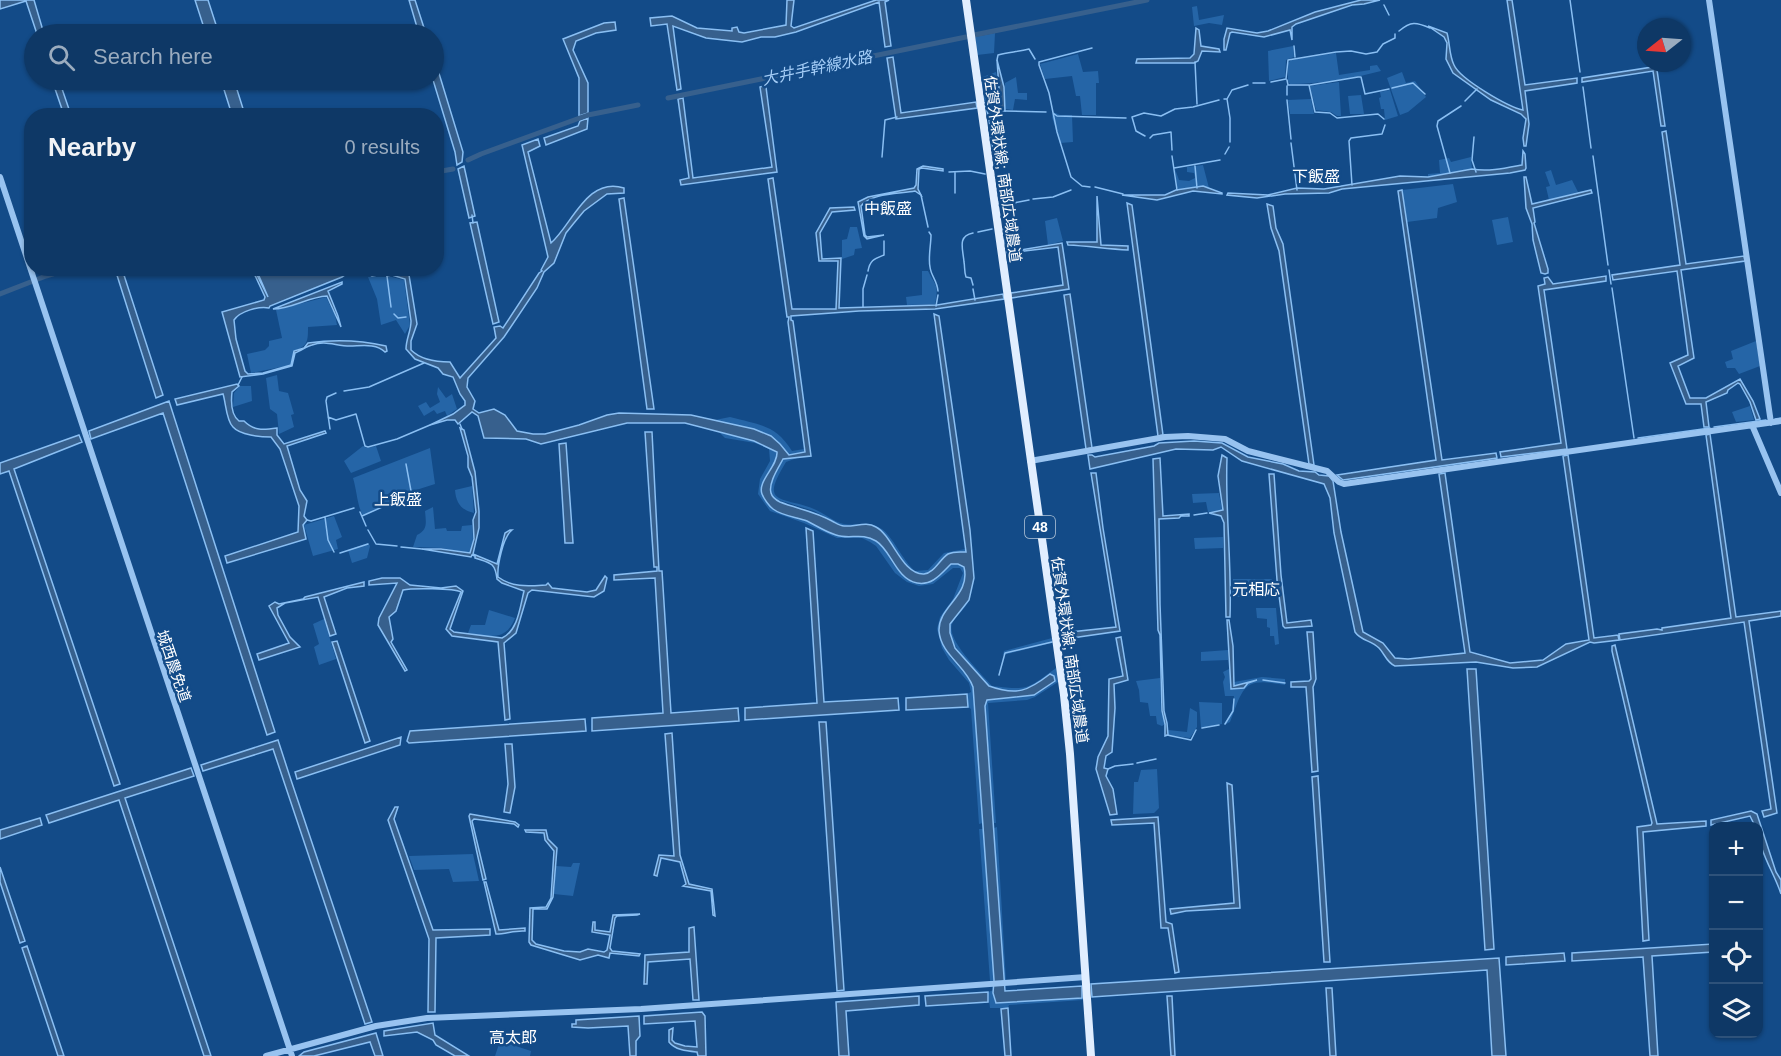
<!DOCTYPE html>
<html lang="en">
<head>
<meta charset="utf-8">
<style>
	body { margin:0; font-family:Helvetica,"Noto Sans JP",sans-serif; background:#173f6c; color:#f1f3f6 }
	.controls { position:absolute; right:18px; bottom:18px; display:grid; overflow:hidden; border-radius:12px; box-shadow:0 2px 4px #0004 }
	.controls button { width:54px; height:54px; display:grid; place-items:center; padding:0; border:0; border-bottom:2px solid #2e527a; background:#0e3866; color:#f1f3f6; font:30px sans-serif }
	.compass { position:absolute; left:1637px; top:18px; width:54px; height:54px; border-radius:50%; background:#0e3866; box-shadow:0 2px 4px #0004; rotate:253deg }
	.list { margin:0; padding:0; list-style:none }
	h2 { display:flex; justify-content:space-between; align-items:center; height:78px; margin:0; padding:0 24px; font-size:26px }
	h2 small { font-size:20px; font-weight:400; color:#9bacbf }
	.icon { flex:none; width:33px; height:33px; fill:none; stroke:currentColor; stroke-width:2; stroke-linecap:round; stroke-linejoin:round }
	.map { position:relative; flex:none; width:1781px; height:1056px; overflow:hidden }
	.search { position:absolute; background:#0e3866; box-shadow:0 2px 4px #0004; left:24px; top:24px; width:420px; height:66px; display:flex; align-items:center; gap:15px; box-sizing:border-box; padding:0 21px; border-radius:33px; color:#9bacbf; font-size:22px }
	.panel { position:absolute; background:#0e3866; box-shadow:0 2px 4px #0004; left:24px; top:108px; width:420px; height:168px; border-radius:24px }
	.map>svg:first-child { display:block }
	.green { fill:#2565a7 }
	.water { fill:#37608d; stroke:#8abff3; stroke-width:1.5 }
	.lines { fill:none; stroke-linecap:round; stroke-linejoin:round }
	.stream { stroke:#8abff3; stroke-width:1.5 }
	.canal { stroke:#37608d; stroke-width:5 }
	.tertiary { stroke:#98c3f0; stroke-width:6 }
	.primary { stroke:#e1eeff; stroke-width:8 }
	.labels { text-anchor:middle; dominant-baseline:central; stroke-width:5; stroke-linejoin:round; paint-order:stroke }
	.shield { fill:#134b88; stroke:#b8c9db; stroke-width:1.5 }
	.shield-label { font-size:14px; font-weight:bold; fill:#fff }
	.street-label { font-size:15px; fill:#fff; stroke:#134b88 }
	.water-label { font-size:16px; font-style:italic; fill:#a4cdf7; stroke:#134b88 }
	.neighbourhood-label { font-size:16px; fill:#fff; stroke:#134b88 }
</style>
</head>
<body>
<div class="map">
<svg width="1781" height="1056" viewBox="0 0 1781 1056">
	<rect width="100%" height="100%" fill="#134b88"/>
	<!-- green -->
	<path class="green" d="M1197,6L1199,20L1224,15L1222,25L1209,23L1194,26L1192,7Z
		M995,33L994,53L977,55L975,37Z
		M1293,46L1294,57L1286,60L1285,77L1269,81L1268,51Z
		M1336,53L1339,75L1370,70V66L1377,65L1381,71C1351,79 1320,84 1290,84L1288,81V63L1291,60Z
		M1078,54L1083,72L1098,71L1099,83H1096V115H1082L1080,96H1076L1072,76L1045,79L1040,64Z
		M996,72L1000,95L998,105L983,101L980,78Z
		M1402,72L1406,83L1415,81L1426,97L1408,112L1400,115L1387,78Z
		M1016,77L1018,93H1027V100L1015,99L1013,110L1005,109V83Z
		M1339,82L1341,116H1337L1331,112L1316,110L1310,86Z
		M1390,90L1398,116L1385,120L1384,109H1381L1379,98L1381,97L1380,92Z
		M1361,95L1364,114H1350L1348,96Z
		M1311,99L1314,114H1290L1288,100Z
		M1053,112L1060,115H1072L1073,142L1060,143L1052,117Z
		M1471,157L1472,169L1428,177V174L1440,173L1439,160L1449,158L1451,162Z
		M1203,165L1209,188L1202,186L1179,189L1177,188L1175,169L1179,180L1189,181L1195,178L1194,173L1187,172V167Z
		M1551,170L1556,185L1572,180L1578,192L1549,200L1546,187L1550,186L1545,172Z
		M1453,184L1457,202L1438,208L1437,218L1407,222L1402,190Z
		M1508,217L1513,242L1497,245L1492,220Z
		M1057,218L1063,241L1048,245L1045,221Z
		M850,227H857L862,248L855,249L854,255L842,259V240L847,239Z
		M922,271H928C936,287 939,284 935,304L907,305L906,297L922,295Z
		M368,277H392L404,280L410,325L405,334L396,320L381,325L377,299Z
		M326,297L335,315L337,325L308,327C308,341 308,346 294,351L291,365L251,373L247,354L265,350L269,346V341L282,338L276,310Z
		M1756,341L1760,366L1739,374L1735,368H1727L1725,362L1733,359L1731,351Z
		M277,375L279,391L288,393L294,414L291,415L294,427L279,434L277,414L270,409L266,378Z
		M240,386H251L252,401L233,407L234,393Z
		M438,387L446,398L452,394L457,409L447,416L445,411L437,414L434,410L424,416L418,406L426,402L430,408L440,402L437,394Z
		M1750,406L1754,420L1736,422L1732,412Z
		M730,417C759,425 775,424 792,451L804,449L805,452L796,453L795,456L789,455L780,444L715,420Z
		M718,431L754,441L777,452V458L762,486L775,511L806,521L838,536L862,535L879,542L894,565L908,580L918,584L934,581L951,564H958L964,567C969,587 954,602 943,617L950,657L971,681L973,687L983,823L979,824L971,709L968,707L967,694L971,692L969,683L949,660L942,648L937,629L940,617L953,599L963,573L960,568H953L933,584L919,586L907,582L895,573L876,546L870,542L862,538H837L804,523L770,511L758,494L760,479L770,461L769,449L755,443L725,438Z
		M363,446L367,448L376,446L381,461L351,473L344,461Z
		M430,448L435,484L413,491L407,496L363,516C357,505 357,491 353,478Z
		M789,457L797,458L786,462C759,506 781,496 814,509C824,513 834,522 844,524C858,526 868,521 880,528C892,534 902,560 915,571L928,570L944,553L965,549L967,552H954L947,555L930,571L924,574L915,572L905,564L883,532L868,524L842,526L814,511L775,499L770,492L771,484L783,459Z
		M472,486L474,513C461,510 456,503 455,490Z
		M1219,493L1222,510L1208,512L1206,502L1193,503L1192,494Z
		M433,507L435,529L446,528L447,531H461L462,526L472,525L473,539L470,554L442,548L413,547L417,535C428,530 426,523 425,511Z
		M334,516L342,537L336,540L338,549L313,556L304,525Z
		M1223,537V548L1195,549L1194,538Z
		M368,543L370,546L367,558L352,563L348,550Z
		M1233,579H1272L1274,597H1232Z
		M969,600C965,610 956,615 952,624C946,640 982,674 992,686C1029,690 1026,690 1056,668L1058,682L1035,697L1027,700L988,703L996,823H994L985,706L987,700L1034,695L1050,674C1028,691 1017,696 989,686C978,673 943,642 951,623C954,615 963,607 969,600Z
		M1256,608H1276L1279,644L1275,645L1274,636H1270V628L1267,627V619L1257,618Z
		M489,610L515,618C506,642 489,636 468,633L471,625H485Z
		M324,619L336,659L319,665L314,647L319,644L313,624Z
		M1052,638V643L1003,655L1004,651Z
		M1228,650V660L1201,661V652Z
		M1229,669L1234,682L1262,677L1285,679V685C1243,677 1244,686 1230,722L1224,725L1232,711L1234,696H1225L1223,682L1225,677L1223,672Z
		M1160,678L1161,711L1165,724L1162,726L1157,724L1156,716H1150L1148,703L1140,702L1139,690L1136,681Z
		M1199,702L1222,703V724L1201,728Z
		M1190,708L1197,712V727L1190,738L1168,735V730L1187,732Z
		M1157,769L1159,808L1154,813L1133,814L1134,782H1138L1141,770Z
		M997,827L1006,981L1004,980L994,828Z
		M979,829H983L994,980L990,981Z
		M473,854L479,881L453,882L449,869L414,870L409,856Z
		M573,863H580L573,896L554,894L556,866L571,867Z
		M994,990V1000L996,1003L1082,998L1083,1000L1009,1005L1008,1008H990L988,992Z
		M500,1041L531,1051L530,1056H495Z"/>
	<!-- water -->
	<path class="water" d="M0,0H34L44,34H37L26,1L0,9Z
		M195,0H208L219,34H206Z
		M409,0H415L426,34H419Z
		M787,0H794L791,26L794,28L876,0H889L885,2L891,46L885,47L879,2L796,32L775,37H761L742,42L706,38L673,26L681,89L677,90L667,24L651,26L650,18L672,16L697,28L732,31V28L737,27L739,32L744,33L786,25Z
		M1361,0H1380L1364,4L1352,5L1296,24L1292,27V40L1290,30L1264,37L1232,32L1230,33L1226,50H1224V39L1227,28L1257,33L1268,31L1315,12Z
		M1507,0H1512L1525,85L1577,78V83L1525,91L1529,124L1526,146H1524L1523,138L1526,119L1521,114L1491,100L1453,73L1446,59L1447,43L1444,37L1428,26L1447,33C1450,43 1449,55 1454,65C1460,79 1508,107 1523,110Z
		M615,22L616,30L596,33L576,41L573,50L588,83V113L579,116V78L563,39L604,23Z
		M1196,28L1199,30L1201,46L1219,49L1220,52L1202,51L1198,61L1194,63H1136L1137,59L1190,58L1194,54Z
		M434,57L463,152L462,162L457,165L455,152L433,80Z
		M893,57L901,113L976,102L977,108L896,119L887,58Z
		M997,60L1004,87L1005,111H996C991,119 996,157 998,167L995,165L989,119L985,103L998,106L1000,103Z
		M1652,63H1656L1665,126H1661L1653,71L1582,82V78L1652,67Z
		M52,80H59L71,115H64Z
		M221,80H234L245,115H232Z
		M763,86L766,87L777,172L681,185L680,180L689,178L678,99L683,98L693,178L772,167L760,87Z
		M588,118L587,129L546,145L544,138L578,126L580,121Z
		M1666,131L1686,264L1744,256L1745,261L1681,270L1694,358L1678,366L1690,398H1706L1740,379L1753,401L1760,419L1756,420L1750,402L1740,384L1738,383L1728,390L1727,393L1706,402L1709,427H1704L1701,404H1686L1670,363L1688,355L1677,271L1613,280L1612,275L1680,265L1662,132Z
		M538,139L540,146L528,152L551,243C572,225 587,176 624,188V193L607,194L584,211L574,223L566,233L554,263L544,272L537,288L504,337L468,378L467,387L475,401L473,409L479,413L494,409L505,415L517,431L533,434H545L579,425L607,415L619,413L691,415L754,429L771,436L780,444L789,455L805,452L788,322L789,317H787L768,179L773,178L792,309H836L838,261H819L816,233L830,208L854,207L855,210L832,212L820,233L822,259L841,258L839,308L937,305L1003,294L1004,299L935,309L859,311L791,316V320L793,321L811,456L783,459C779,467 768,483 771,493C772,497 776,500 780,502C798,509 814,511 832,521C836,523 840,526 844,526C855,527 866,521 876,527C893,536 902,575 924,574C934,573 940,559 948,554C954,551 960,552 966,552L934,314L939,316L970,530L974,578L969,600L950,624V633L955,648L989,686C1017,696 1028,691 1050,674L1054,676L1055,681L1034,695L987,700L985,706L1005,991L1082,986V998L996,1003L993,993L994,980L973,687C966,666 941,655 939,631C938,606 971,596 964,567L958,564H951C941,574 932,586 917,583C896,579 891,550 876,541C861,532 850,540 836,535C826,532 817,526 807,521C797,517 782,516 773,509C769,506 764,499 762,494C757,481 778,466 777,452L754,441L685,423H627L541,444L526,439L484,438L478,416L472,412L458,424L455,420H447L430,425L453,414L465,405V401L460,394L453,377L443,374L438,368L415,359L406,349C406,339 411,331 411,321L405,279L392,275L387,276L384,274L372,276L370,275L381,270L402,271V269H408L417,324L411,341V350C421,360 436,362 450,362L460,378L496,338L494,327L500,326L503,328L539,273L542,271L541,270L548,257L522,145Z
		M1523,151L1525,154L1526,168L1525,170L1510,173L1342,189L1329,193L1285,194L1257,198L1227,195L1228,193L1268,195L1297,188L1324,189L1400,176L1428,177L1472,169C1488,172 1506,168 1522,165Z
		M464,166L475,216L469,218L458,169Z
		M923,166L943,169V171L922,168L919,169L918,189L921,195L915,191C900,194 871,193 861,206L865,235L867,237L884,235L867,239L864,236L858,202L868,197L914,188L916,185L917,169Z
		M1524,177H1526L1532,204L1591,190L1592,193L1533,208L1535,222L1534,223L1548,269V273L1545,274L1541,273L1533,240L1532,224L1526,208Z
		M1203,186L1222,193V194L1193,191L1157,200L1122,195H1165L1176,190Z
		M1402,190L1442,460L1496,453L1497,458L1343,480L1337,475L1436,460L1398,191Z
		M1097,196L1101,245L1128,246V250C1107,249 1089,246 1068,245L1067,242H1097Z
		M624,198L654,409H647L619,199Z
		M1127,203L1132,205L1163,435L1158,436Z
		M1267,204L1273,206L1276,228L1283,244L1314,465L1309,464L1279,251L1271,228Z
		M477,222L499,322L493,324L470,223Z
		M1003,228H1005L1008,252L1062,243L1069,289L1011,298V293L1063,285L1058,247L1007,253Z
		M115,269H122L163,395L156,398Z
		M252,269H254L268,297L256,269H353L342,277L270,306L269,308C259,306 240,311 234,320L236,339L245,371L248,374L263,373L291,365L294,351L304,348L308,343C335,339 360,340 386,346L387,351L385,352C376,343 361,346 350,346C336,346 325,340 312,345C307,346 301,351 295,353L292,366L263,374L240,377L222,312L264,300L265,297Z
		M1606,276V281L1544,290L1567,449L1501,457L1500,452L1561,443L1538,286L1545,284L1544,278L1548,277L1553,284Z
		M342,282V284L328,291L338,316L341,327L327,296C308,297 292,309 273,309Z
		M1070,294L1092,448L1086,449L1064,295Z
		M237,384L239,386L232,392C231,401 231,415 239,421H244C254,431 263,430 277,428V435L284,444L325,431L326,433L287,446L300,490L307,501L304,516L307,520L303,525L306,539L227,563L225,556L298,532L299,506L280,449L271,437C260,437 240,435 233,427C226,420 226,403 223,394L177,405L175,399Z
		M169,401L275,732L267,735L163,413L91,439L89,431Z
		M460,428L464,430L475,472L479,511V528L473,554L497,564L505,533L510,530H512C503,537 497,566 498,577C513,588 529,586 546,585L548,583L552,588L587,592L596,590L605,576L607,578L604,591L594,597L532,590L528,593L516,633L504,643L510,719L505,720L498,642L452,636L446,629L461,592C454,588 411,588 403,590L396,611L389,617L393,639L391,642L407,670L405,671L378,625L379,618L397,583L369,585V581L382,578H400L410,585L441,588L456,586L463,591L450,629L454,632L502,638C518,631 520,607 524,591L502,583L497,579C495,562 490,563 475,558V556L472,555L471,557L422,549H441L470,553L474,539L473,520L476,512L472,477L468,467V456Z
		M645,432H652L659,571H662L671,713L738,708L739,721L592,731V718L663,713L655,578L614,580V575L657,571V567H654Z
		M1710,434L1736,617L1781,611V616L1749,621L1777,813L1764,817L1762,811L1771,809L1744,622L1620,640L1619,634L1657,629L1662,630V628L1731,618L1706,435Z
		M79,435L82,442L14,469L120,784L114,786L9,471L0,474V463Z
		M1194,441L1222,443L1248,457L1283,464L1299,471L1315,472L1319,475L1329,476L1333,481L1341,532L1363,632L1383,643L1395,658L1408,659L1465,653L1439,474L1445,473L1470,652L1510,663L1543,660L1566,644L1589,640L1563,456L1568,455L1594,638L1618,635L1619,640L1594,643L1590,642L1537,667L1513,668L1476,662L1395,666C1386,662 1385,654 1379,648C1371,640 1361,641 1355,632L1334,533L1330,498L1324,484L1242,461L1221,447L1213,450L1176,449L1090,469L1088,455H1092L1095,457L1154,446L1159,443Z
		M566,443L573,543H565L559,444Z
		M1222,455L1227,458C1225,511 1232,563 1230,617H1226L1224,523L1221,516L1209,513L1223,510L1218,476Z
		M1160,458C1161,478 1162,497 1163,516L1189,514V516H1181L1179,518L1159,519L1160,604L1164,711L1167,723L1168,735L1165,736V724L1162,711L1160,635L1158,630L1153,459Z
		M1091,473H1096L1103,528L1120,631L1065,639L1061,638L1062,636L1070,632L1116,627Z
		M1269,474H1274L1281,575L1287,623L1311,620L1312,626L1285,628L1283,626L1277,580Z
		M806,528L813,531L824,702L898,698L899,710L745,720V708L817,703Z
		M364,582V586L347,588L324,597L336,634L330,636L318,597L285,603L277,608L278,615L290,637L300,647L259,660L257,654L289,643L269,606L275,602L279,604L303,599L305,597Z
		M1227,620H1229L1233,646L1234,686L1257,680L1248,683L1244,688L1231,689Z
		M1307,632H1313L1316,679L1313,687L1318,771L1312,772L1306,687H1291V682L1309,681L1311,679Z
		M1121,637L1128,680L1114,684L1115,708L1112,752L1106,756L1104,768L1108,769L1106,776L1113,789L1117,814L1110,815L1096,769L1098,757L1108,736L1109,679L1123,676L1116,638Z
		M337,641L370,741L365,743L332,642Z
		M1615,645L1657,824L1706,821V826L1643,832L1649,940L1643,941L1637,827L1651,825L1652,823L1612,651V646Z
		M1467,669H1476L1494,949L1485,950Z
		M967,694L968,707L906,710V698Z
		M585,719L586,731L409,743L407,741L410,731Z
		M819,722H826L844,990L837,991Z
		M672,733L680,855L689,884L712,889L715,916L713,915L711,891L683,886L686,884L680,862L661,858L657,876L654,875L659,855L674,856L665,734Z
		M401,737L400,745L297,779L295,772Z
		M278,740L290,777L372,1022L365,1024L273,749L203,771L201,765Z
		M505,744H512L515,787L510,813L504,812L508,784Z
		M191,768L194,776L125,798L211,1056H204L119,800L49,823L46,815Z
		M1318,776L1330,962H1324L1312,777Z
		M1227,783L1232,785L1240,908L1186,911L1171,914L1170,909L1234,903Z
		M395,807H398L394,819L433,930L490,929V935L436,938L435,1012H428L429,939L388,820Z
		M1751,811L1757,814L1776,872L1781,880V894C1774,872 1758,851 1758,826H1755L1750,816L1711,825V820Z
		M470,814L515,822L519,825L518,827L514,824L474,819L472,821L486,879L483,880L469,816Z
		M1158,817L1166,922L1172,924L1179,972L1175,973L1168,928H1161L1154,823L1112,825L1111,820Z
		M40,818L42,825L0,839V830Z
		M525,830H546L548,839L557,848L553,897L547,909H533L532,940L536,944L564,951L580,952L588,949L604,952L607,950L610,935L592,932L593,922H595V930L610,932L613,915L640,914L637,915L617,916L615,918L610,948L612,951L640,954L639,956L610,953L609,958L598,955L580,960L531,945L529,942L530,908L546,907L551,898L554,851L545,840L544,833L526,832Z
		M0,867L25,941L20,943L0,882Z
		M484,882H486L499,930L525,928V931C515,930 506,934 496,934Z
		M694,927L699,1000H693L690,959L648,962L647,984H644L645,955L689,952V928Z
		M1713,944V952L1652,956L1658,1056H1650L1643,957L1572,961V953Z
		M27,946L64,1056H58L22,948Z
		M1564,953L1565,961L1506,965V957Z
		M1499,958L1506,1056H1492L1487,970L1092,997L1091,984Z
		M1326,988H1332L1336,1056H1330Z
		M988,992V1002L926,1006L925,996Z
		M919,996V1005L846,1011L849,1056H839L836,1002Z
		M1172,996L1175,1056H1171L1167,996Z
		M1008,1008L1011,1056H1005L1001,1009Z
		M702,1012L705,1016L706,1056H698L697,1052C687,1051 675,1050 669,1042V1030L673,1028L672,1040L675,1043L685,1046L697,1047L695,1021L644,1024V1016Z
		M639,1016L640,1036L636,1041V1056H630L628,1026L588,1028L572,1027V1024H576V1020Z
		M433,1023L435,1035L469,1056H455L436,1045L433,1040L417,1032L384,1036V1031Z
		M376,1033L383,1056H375L370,1042L314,1056H299L304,1052Z"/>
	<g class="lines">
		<!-- stream -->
		<path class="stream" d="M1570,0L1580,72
			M1384,5L1389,15
			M1399,31C1411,21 1416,22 1430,28
			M1294,46L1295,57
			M997,60L998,55C1008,52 1018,52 1029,49L1035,59
			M1195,62L1197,104
			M1287,80L1288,85H1309L1315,112L1330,113L1337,118L1378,114L1384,119
			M1271,82L1286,79L1288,60L1336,52L1351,51L1366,54L1377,52L1383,44L1395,38V34
			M1253,83H1265
			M1310,85L1358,77H1361L1365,94L1389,89
			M1583,87L1591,148
			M1392,88L1413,83L1425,94
			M1287,95V86
			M1224,99H1227L1232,90L1248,85
			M1227,99L1230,118V142
			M1287,100L1291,139
			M1465,101L1477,89
			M1005,111L1046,112
			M1053,113L1057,116L1126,118
			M1145,136L1136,131L1132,117L1144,113L1161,116L1175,109L1193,107L1219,100
			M1474,137L1472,160L1476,172
			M1150,138L1153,135L1171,132L1172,150
			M1291,143L1297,190
			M1225,154L1229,147
			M1172,156L1177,190
			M1593,156L1608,265
			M882,157L885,120L897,117
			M1195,166L1197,188
			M1174,168L1220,160
			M949,172L970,171L985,174
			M955,173V193
			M1450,173L1437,126L1438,121L1461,106
			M1352,185L1349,141L1351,138L1382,134L1385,125
			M1090,187L1082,186L1071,177L1057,132L1049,93L1039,65V62L1092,48
			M1095,187L1123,194
			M921,195L928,227
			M1033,199L1053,197L1071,190
			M1003,205L1029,200
			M472,215L473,223
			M929,232L931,235C931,245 928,257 930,267C931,276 937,280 938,291
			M978,232L992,229
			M1609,270L1611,284
			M868,271C870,260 874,259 884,255V241
			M387,276L391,307
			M973,285L971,278L966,277C964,271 965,267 964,262C963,249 957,236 973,233
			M1612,288L1634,438
			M973,289L975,300
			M936,306L938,295
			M863,307V289L867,275
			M394,314L398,318L406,317
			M238,385L242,377
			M344,391L369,387L424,363
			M328,417L336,420L356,414L365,446L368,447L397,439L430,425
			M1775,419L1781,418
			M460,424L462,429
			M1714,427L1766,420
			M330,429L326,401L327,397L336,393
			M1638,438L1710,428
			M360,512L366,526
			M1194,515L1207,513
			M362,516L407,496L411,491L406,464
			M325,517L328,540L334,552
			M307,520L311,521L354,508
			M368,530L376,544L397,546
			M401,547L422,549
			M340,553L368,544
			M999,675L1005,653L1052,642
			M1263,680L1285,683
			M1225,724L1233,711L1234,699
			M1202,728L1219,725
			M1167,735L1191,740L1196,730
			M1137,763L1156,759
			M1108,769L1115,766L1133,764"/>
		<!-- canal -->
		<path class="canal" d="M974,35L1147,0
			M668,98L966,37
			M468,160L481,154L588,115L638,105
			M436,172L453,169
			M0,294L46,276L72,268"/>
		<!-- tertiary -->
		<path class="tertiary" d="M1709,0L1771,423
			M0,177L292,1056
			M1752,425L1781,493
			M1030,461L1165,437L1188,436L1225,439L1248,451L1327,471L1339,482L1344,484L1781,421
			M266,1056L376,1026L427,1018L641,1009L1086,977"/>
		<!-- primary -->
		<path class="primary" d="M966,0L1064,695L1070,754L1091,1056"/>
	</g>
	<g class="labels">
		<!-- shield labels -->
		<rect class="shield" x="1025" y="516" width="30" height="22" rx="4.5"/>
		<g class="shield-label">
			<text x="1040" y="527">48</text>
		</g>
		<!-- street labels -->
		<g class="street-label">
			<text transform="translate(1003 169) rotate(82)">佐賀外環状線; 南部広域農道</text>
			<text transform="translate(1070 650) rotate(82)">佐賀外環状線; 南部広域農道</text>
			<text transform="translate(174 666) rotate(71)">城西農免道</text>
		</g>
		<!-- water labels -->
		<g class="water-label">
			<text transform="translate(817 68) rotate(-12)">大井手幹線水路</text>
		</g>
		<!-- neighbourhood labels -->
		<g class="neighbourhood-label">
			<text x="1316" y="176">下飯盛</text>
			<text x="888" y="208">中飯盛</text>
			<text x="398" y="499">上飯盛</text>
			<text x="1256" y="589">元相応</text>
			<text x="513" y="1037">高太郎</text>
		</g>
	</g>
</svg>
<div class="controls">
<button>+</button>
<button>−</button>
<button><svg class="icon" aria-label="locate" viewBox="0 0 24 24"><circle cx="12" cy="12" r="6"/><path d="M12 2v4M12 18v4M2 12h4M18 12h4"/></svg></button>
<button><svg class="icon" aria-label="layers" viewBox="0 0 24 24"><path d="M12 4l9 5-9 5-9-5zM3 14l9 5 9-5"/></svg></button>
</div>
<svg class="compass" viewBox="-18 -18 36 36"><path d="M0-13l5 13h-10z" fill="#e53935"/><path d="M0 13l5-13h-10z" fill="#9bacbf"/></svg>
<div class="search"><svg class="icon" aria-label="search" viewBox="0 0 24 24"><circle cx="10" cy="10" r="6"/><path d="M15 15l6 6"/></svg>Search here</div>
<section class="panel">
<h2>Nearby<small>0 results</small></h2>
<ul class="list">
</ul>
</section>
</div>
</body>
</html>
